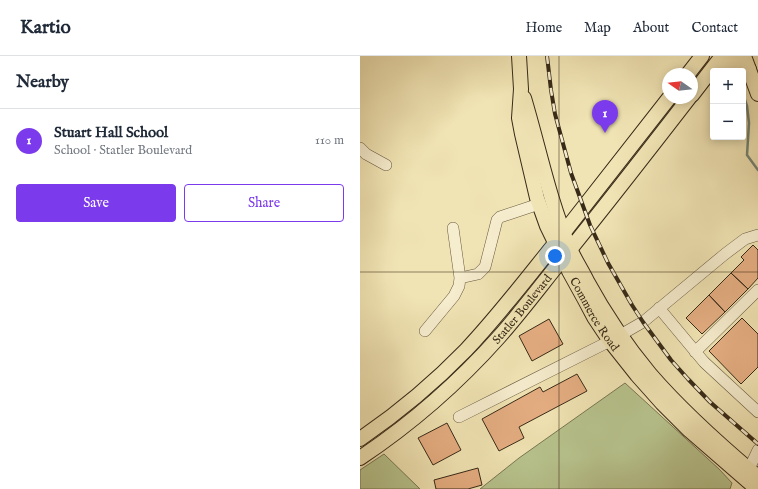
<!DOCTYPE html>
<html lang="en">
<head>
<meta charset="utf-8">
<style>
	body { margin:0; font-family:"IM FELL English",serif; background:#f2f2f3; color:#1f2937 }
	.controls { position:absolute; right:12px; top:12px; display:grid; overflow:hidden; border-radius:4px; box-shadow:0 2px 10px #0003 }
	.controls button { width:36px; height:36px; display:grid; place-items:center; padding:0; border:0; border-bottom:1px solid #e0e1e3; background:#fff; color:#1f2937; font:20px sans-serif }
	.compass { position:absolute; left:302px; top:12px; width:36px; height:36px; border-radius:50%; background:#fff; box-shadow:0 2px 10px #0003; rotate:284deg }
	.you { position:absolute; left:195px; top:200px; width:14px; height:14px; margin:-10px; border:3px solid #fff; border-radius:50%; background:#1a73e8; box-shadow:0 0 0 6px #1a73e833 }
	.badge { display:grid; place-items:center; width:26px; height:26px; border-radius:50%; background:#7c3aed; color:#fff; font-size:13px; font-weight:700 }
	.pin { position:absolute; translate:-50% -33px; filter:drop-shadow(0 1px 2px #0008) }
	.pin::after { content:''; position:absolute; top:21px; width:14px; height:12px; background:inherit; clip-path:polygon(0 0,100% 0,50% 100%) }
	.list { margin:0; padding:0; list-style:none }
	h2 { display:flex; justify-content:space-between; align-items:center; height:52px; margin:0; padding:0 16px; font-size:17px }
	h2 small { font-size:13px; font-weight:400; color:#747a83 }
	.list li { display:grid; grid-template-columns:26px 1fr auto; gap:12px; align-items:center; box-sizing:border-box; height:64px; padding:0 16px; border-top:1px solid #e0e1e3 }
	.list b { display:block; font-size:15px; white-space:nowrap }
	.list p { margin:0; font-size:13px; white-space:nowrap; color:#747a83 }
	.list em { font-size:13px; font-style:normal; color:#747a83 }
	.actions { display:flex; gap:8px; padding:12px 16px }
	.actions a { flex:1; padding:9px 0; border:1px solid #7c3aed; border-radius:4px; text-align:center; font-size:14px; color:#7c3aed }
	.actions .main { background:#7c3aed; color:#fff }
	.map { position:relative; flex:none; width:398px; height:433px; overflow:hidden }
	header { display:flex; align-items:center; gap:24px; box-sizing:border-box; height:56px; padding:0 20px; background:#fff; border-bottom:1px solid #e0e1e3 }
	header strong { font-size:19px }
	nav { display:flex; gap:22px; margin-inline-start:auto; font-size:14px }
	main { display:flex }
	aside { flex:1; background:#fff }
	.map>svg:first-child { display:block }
	.green { fill:#b8c48e; stroke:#787753 }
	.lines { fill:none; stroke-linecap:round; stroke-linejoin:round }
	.stream { stroke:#738374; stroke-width:2.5 }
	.building { fill:#e5ae82; stroke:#372a18 }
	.minor-casing { stroke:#66583f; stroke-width:12 }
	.major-casing { stroke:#372a18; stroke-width:16 }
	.minor { stroke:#f6edce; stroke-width:11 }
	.major { stroke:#f1e4b4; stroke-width:14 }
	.rail-casing { stroke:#372a18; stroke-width:4 }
	.rail { stroke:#f6edce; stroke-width:2.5; stroke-dasharray:8; stroke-linecap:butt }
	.grid { fill:none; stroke:#372a18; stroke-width:1; stroke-opacity:0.55 }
	.labels { text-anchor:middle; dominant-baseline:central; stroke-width:3; stroke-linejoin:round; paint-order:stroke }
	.street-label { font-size:12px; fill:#372a18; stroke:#f6edce }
</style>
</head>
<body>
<header>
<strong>Kartio</strong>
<nav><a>Home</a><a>Map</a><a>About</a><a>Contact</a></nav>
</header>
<main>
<aside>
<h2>Nearby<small></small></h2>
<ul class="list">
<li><span class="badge">1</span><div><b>Stuart Hall School</b><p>School · Statler Boulevard</p></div><em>110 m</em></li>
</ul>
<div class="actions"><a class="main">Save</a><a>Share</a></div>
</aside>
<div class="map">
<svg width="398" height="433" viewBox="0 0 398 433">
	<rect width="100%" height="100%" fill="#f1e4b4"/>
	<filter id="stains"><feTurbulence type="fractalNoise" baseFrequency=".005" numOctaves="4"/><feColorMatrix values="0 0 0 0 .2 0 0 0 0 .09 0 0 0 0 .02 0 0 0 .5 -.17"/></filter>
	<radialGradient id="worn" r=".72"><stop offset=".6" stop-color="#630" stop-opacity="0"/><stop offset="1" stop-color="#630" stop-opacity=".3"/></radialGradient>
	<!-- green -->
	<path class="green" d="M265,327L359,413L372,427L370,433H120L159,402Z
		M24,398L60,433H0V414Z"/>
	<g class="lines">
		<!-- stream -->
		<path class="stream" d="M383,38L387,50L389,67L387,99L398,114"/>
	</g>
	<!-- building -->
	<path class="building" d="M393,189L398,194V222L388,233L371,217L384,204L381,201Z
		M371,217L388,233L365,256L349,239Z
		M349,239L365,256L342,278L326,262Z
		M382,262L398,278V311L381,328L349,295Z
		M189,263L203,288L172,305L159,280Z
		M217,318L227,335L159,371L164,382L139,395L122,363L180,331L183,336Z
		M87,367L101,394L73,409L58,382Z
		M118,412L122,429L108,433H76L74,424Z"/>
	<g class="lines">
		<defs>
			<path id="minor" d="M0,92L6,98L26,109
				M93,172L100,222L118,218L125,211L137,164L140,161L179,148
				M299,252L344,306L398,356
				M65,275L94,240L99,230L100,222
				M335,296L398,234
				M99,361L250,285L283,266L365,198L385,183L398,179
				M389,413L398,394"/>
			<g id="major">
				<path id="s1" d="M159,0L161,33L159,62L162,78L177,142L187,170L209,215L225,244L234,261L250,285L277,319L302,347L329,374L397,433"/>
				<path d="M384,0L398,38"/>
				<path d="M356,9C368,4 377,5 389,13"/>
				<path d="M328,18L342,0"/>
				<path d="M332,39L362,0"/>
				<path d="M164,42C179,92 189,144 210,193C215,204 222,215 227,225C245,258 266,289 290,318C322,355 360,389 398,421"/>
				<path d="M0,383C38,357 74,327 106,294C140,258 170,218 201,180C237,134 273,88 309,42"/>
				<path id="s2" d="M0,402C51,368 98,327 139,281C162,255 182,228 204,201C246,149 288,95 329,42"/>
			</g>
		</defs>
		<!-- minor casing -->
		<use href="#minor" class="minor-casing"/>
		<!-- major casing -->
		<use href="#major" class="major-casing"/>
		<!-- minor -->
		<use href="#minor" class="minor"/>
		<!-- major -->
		<use href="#major" class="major"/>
		<defs>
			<path id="rail" d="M187,0L191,34L195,58L211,117L230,169L248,207L272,249L283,266L311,304L328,323L350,346L398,388"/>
		</defs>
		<!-- rail casing -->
		<use href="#rail" class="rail-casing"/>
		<!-- rail -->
		<use href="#rail" class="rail"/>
	</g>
	<!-- grid -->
	<path class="grid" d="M199,0V433M0,216H398"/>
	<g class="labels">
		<!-- street labels -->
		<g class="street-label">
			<text stroke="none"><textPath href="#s2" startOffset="221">Statler Boulevard</textPath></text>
			<text stroke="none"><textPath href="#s1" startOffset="274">Commerce Road</textPath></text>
		</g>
	</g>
	<rect width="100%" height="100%" filter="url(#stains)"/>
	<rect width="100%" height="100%" fill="url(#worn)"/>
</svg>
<div class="controls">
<button>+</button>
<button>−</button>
</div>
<svg class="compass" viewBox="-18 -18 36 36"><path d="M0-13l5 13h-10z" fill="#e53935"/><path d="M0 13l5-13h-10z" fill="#747a83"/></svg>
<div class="you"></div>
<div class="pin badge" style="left:245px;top:77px">1</div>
</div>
</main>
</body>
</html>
